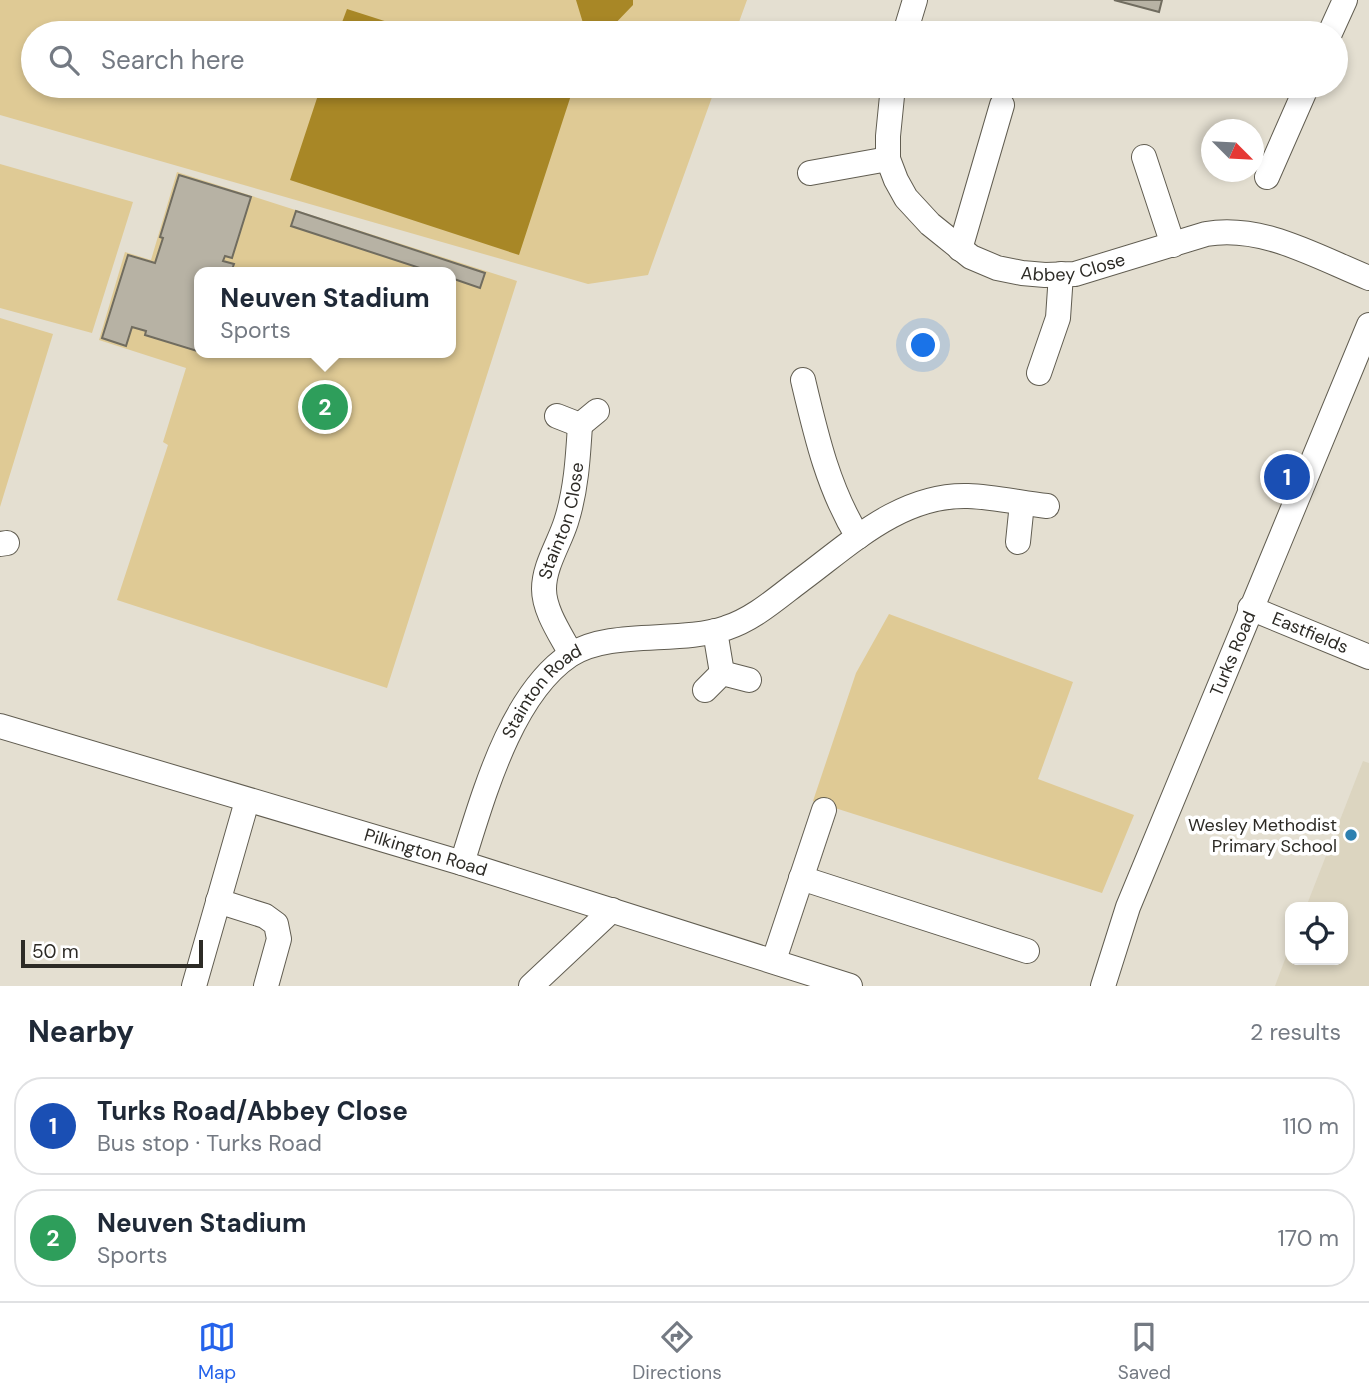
<!DOCTYPE html>
<html lang="en">
<head>
<meta charset="utf-8">
<style>
	body { margin:0; font-family:"DM Sans",sans-serif; background:#f6f6f7; color:#1f2937 }
	.controls { position:absolute; right:21px; bottom:21px; display:grid; overflow:hidden; border-radius:14px; box-shadow:0 4px 10px #0003 }
	.controls button { width:63px; height:63px; display:grid; place-items:center; padding:0; border:0; border-bottom:2px solid #e0e1e3; background:#fff; color:#1f2937; font:35px sans-serif }
	.compass { position:absolute; left:1201px; top:119px; width:63px; height:63px; border-radius:50%; background:#fff; box-shadow:0 4px 10px #0003; rotate:114deg }
	.scale { position:absolute; left:21px; bottom:18px; width:182px; box-sizing:border-box; padding-left:7px; border:4px solid #2d2b26; border-top:0; font-size:19px; line-height:24px; white-space:nowrap; color:#2d2b26; -webkit-text-stroke:5px #fff; paint-order:stroke }
	.you { position:absolute; left:924px; top:346px; width:24px; height:24px; margin:-18px; border:5px solid #fff; border-radius:50%; background:#1a73e8; box-shadow:0 0 0 10px #1a73e833 }
	.badge { display:grid; place-items:center; width:46px; height:46px; border-radius:50%; background:#2563eb; color:#fff; font-size:23px; font-weight:700 }
	.pin { position:absolute; translate:-50% -50%; border:4px solid #fff; box-shadow:0 2px 7px #0006 }
	.popup { position:absolute; left:194px; top:267px; width:262px; height:91px; box-sizing:border-box; display:grid; place-content:center; border-radius:14px; background:#fff; filter:drop-shadow(0 2px 5px #0005); font-size:23px; white-space:nowrap; color:#747a83 }
	.popup b { font-size:26px; color:#1f2937 }
	.popup::after { content:''; position:absolute; left:50%; top:100%; margin-left:-14px; border:14px solid transparent; border-top-color:#fff }
	.list { margin:0; padding:0; list-style:none }
	h2 { display:flex; justify-content:space-between; align-items:center; height:91px; margin:0; padding:0 28px; font-size:30px }
	h2 small { font-size:23px; font-weight:400; color:#747a83 }
	.list li { display:grid; grid-template-columns:46px 1fr auto; gap:21px; align-items:center; box-sizing:border-box; height:98px; margin:0 14px 14px; padding:0 14px; border:2px solid #e0e1e3; border-radius:28px }
	.list b { display:block; font-size:26px; white-space:nowrap }
	.list p { margin:0; font-size:23px; white-space:nowrap; color:#747a83 }
	.list em { font-size:23px; font-style:normal; color:#747a83 }
	.icon { flex:none; width:38px; height:38px; fill:none; stroke:currentColor; stroke-width:2; stroke-linecap:round; stroke-linejoin:round }
	.map { position:relative; flex:none; width:1369px; height:986px; overflow:hidden }
	.search { position:absolute; background:#fff; box-shadow:0 4px 10px #0003; left:21px; right:21px; top:21px; height:77px; display:flex; align-items:center; gap:18px; box-sizing:border-box; padding:0 24px; border-radius:38px; color:#747a83; font-size:26px }
	.sheet { height:315px; background:#fff }
	nav { display:flex; justify-content:space-around; align-items:center; box-sizing:border-box; height:98px; border-top:2px solid #e0e1e3; background:#fff; font-size:19px; color:#747a83 }
	nav a { display:grid; justify-items:center; gap:4px }
	nav .on { color:#2563eb }
	.map>svg:first-child { display:block }
	.built { fill:#dcd5c0 }
	.green { fill:#dfca95; fill-rule:evenodd }
	.water { fill:#a88726 }
	.building { fill:#b7b2a4; stroke:#706c5f; stroke-width:2 }
	.lines { fill:none; stroke-linecap:round; stroke-linejoin:round }
	.minor-casing { stroke:#615d51; stroke-width:26 }
	.minor { stroke:#fff; stroke-width:24 }
	.poi-dot { fill:#2d80b0; stroke:#fff; stroke-width:2.5 }
	.labels { text-anchor:middle; dominant-baseline:central; stroke-width:7; stroke-linejoin:round; paint-order:stroke }
	.street-label { font-size:18px; fill:#2d2b26; stroke:#fff }
	.poi-label { font-size:18px; fill:#2d2b26; stroke:#fff; text-anchor:end }
</style>
</head>
<body>
<div class="map">
<svg width="1369" height="986" viewBox="0 0 1369 986">
	<rect width="100%" height="100%" fill="#e4dfd1"/>
	<!-- built -->
	<path class="built" d="M1363,761L1369,763V986H1275L1290,946V960H1343V907H1306Z"/>
	<!-- green -->
	<path class="green" d="M0,0H747L735,33H33V86H716L648,275L588,284L0,115Z
		M0,164L133,202L92,333L0,308Z
		M177,172L517,281L387,688L117,600L168,445L163,442L186,368L99,340L125,252L151,260ZM199,272H451V353H199Z
		M0,318L53,334L0,507Z
		M889,614L1073,682L1038,779L1134,815L1102,893L813,801L856,673Z"/>
	<!-- water -->
	<path class="water" d="M576,0H633V5L608,31L583,23Z
		M347,9L422,33H338Z
		M321,86H574L519,255L290,180Z"/>
	<!-- building -->
	<path class="building" d="M1114,0H1162L1159,12Z
		M179,175L251,197L232,258L225,256L223,261L234,264L231,272H199L197,351L145,335L146,331L132,327L126,346L102,338L128,255L155,263L163,238L160,237Z
		M296,211L485,273L480,288L451,278V272H432L291,226Z"/>
	<g class="lines">
		<defs>
			<g id="minor">
				<path d="M905,33L915,0"/>
				<path d="M1330,33L1345,0"/>
				<path id="s1" d="M893,86L888,136V159L896,180L906,198L930,224L971,257L997,268L1022,273L1045,275L1075,274L1206,234C1262,224 1317,257 1369,278"/>
				<path d="M1144,157L1173,245"/>
				<path d="M810,173L888,159"/>
				<path d="M1267,177L1307,86"/>
				<path d="M960,249L1002,105"/>
				<path d="M1039,373L1058,318L1061,274"/>
				<path d="M803,380C816,435 828,488 858,537"/>
				<path d="M557,416L580,425L597,411"/>
				<path d="M1018,542L1022,503"/>
				<path d="M0,544L7,543"/>
				<path id="s2" d="M1250,608L1369,657"/>
				<path d="M715,631L722,673"/>
				<path id="s3" d="M571,654C561,635 544,611 544,589C544,566 559,544 566,522C576,491 578,458 580,425"/>
				<path d="M705,690L722,673L749,680"/>
				<path id="s4" d="M0,726L462,863L850,986"/>
				<path id="s5" d="M462,863C483,798 510,695 570,655C610,629 680,644 726,628C754,619 777,598 801,580C851,543 901,494 968,496C994,497 1021,503 1047,506"/>
				<path d="M801,878L1027,951"/>
				<path d="M218,901L265,916L276,924L279,939L266,986"/>
				<path d="M774,960L824,810"/>
				<path d="M194,986L247,801"/>
				<path d="M531,986L612,910"/>
				<path id="s6" d="M1103,986L1128,907L1369,325"/>
			</g>
		</defs>
		<!-- minor casing -->
		<use href="#minor" class="minor-casing"/>
		<!-- minor -->
		<use href="#minor" class="minor"/>
	</g>
	<!-- markers -->
	<circle class="poi-dot" cx="1351" cy="835" r="7"/>
	<g class="labels">
		<!-- street labels -->
		<g class="street-label">
			<text stroke="none"><textPath href="#s1" startOffset="310">Abbey Close</textPath></text>
			<text stroke="none"><textPath href="#s3" startOffset="142">Stainton Close</textPath></text>
			<text stroke="none"><textPath href="#s2" startOffset="65">Eastfields</textPath></text>
			<text stroke="none"><textPath href="#s6" startOffset="357">Turks Road</textPath></text>
			<text stroke="none"><textPath href="#s5" startOffset="192">Stainton Road</textPath></text>
			<text stroke="none"><textPath href="#s4" startOffset="444">Pilkington Road</textPath></text>
		</g>
		<!-- poi labels -->
		<g class="poi-label">
			<text x="1337" y="825">Wesley Methodist<tspan x="1337" dy="21">Primary School</tspan></text>
		</g>
	</g>
</svg>
<div class="controls">
<button><svg class="icon" aria-label="locate" viewBox="0 0 24 24"><circle cx="12" cy="12" r="6"/><path d="M12 2v4M12 18v4M2 12h4M18 12h4"/></svg></button>
</div>
<svg class="compass" viewBox="-18 -18 36 36"><path d="M0-13l5 13h-10z" fill="#e53935"/><path d="M0 13l5-13h-10z" fill="#747a83"/></svg>
<div class="scale">50 m</div>
<div class="you"></div>
<div class="pin badge" style="left:1287px;top:477px;background:#1a4fb4">1</div>
<div class="pin badge" style="left:325px;top:407px;background:#2e9e5b">2</div>
<div class="popup"><b>Neuven Stadium</b>Sports</div>
<div class="search"><svg class="icon" aria-label="search" viewBox="0 0 24 24"><circle cx="10" cy="10" r="6"/><path d="M15 15l6 6"/></svg>Search here</div>
</div>
<section class="sheet">
<h2>Nearby<small>2 results</small></h2>
<ul class="list">
<li><span class="badge" style="background:#1a4fb4">1</span><div><b>Turks Road/Abbey Close</b><p>Bus stop · Turks Road</p></div><em>110 m</em></li>
<li><span class="badge" style="background:#2e9e5b">2</span><div><b>Neuven Stadium</b><p>Sports</p></div><em>170 m</em></li>
</ul>
</section>
<nav>
<a class="on"><svg class="icon" aria-label="map" viewBox="0 0 24 24"><path d="M3 6l6-2 6 2 6-2v14l-6 2-6-2-6 2zM9 4v14M15 6v14"/></svg>Map</a>
<a><svg class="icon" aria-label="directions" viewBox="0 0 24 24"><path d="M12 3l9 9-9 9-9-9zM9 14v-3h6M13 9l2 2-2 2"/></svg>Directions</a>
<a><svg class="icon" aria-label="saved" viewBox="0 0 24 24"><path d="M7 4h10v16l-5-4-5 4z"/></svg>Saved</a>
</nav>
</body>
</html>
